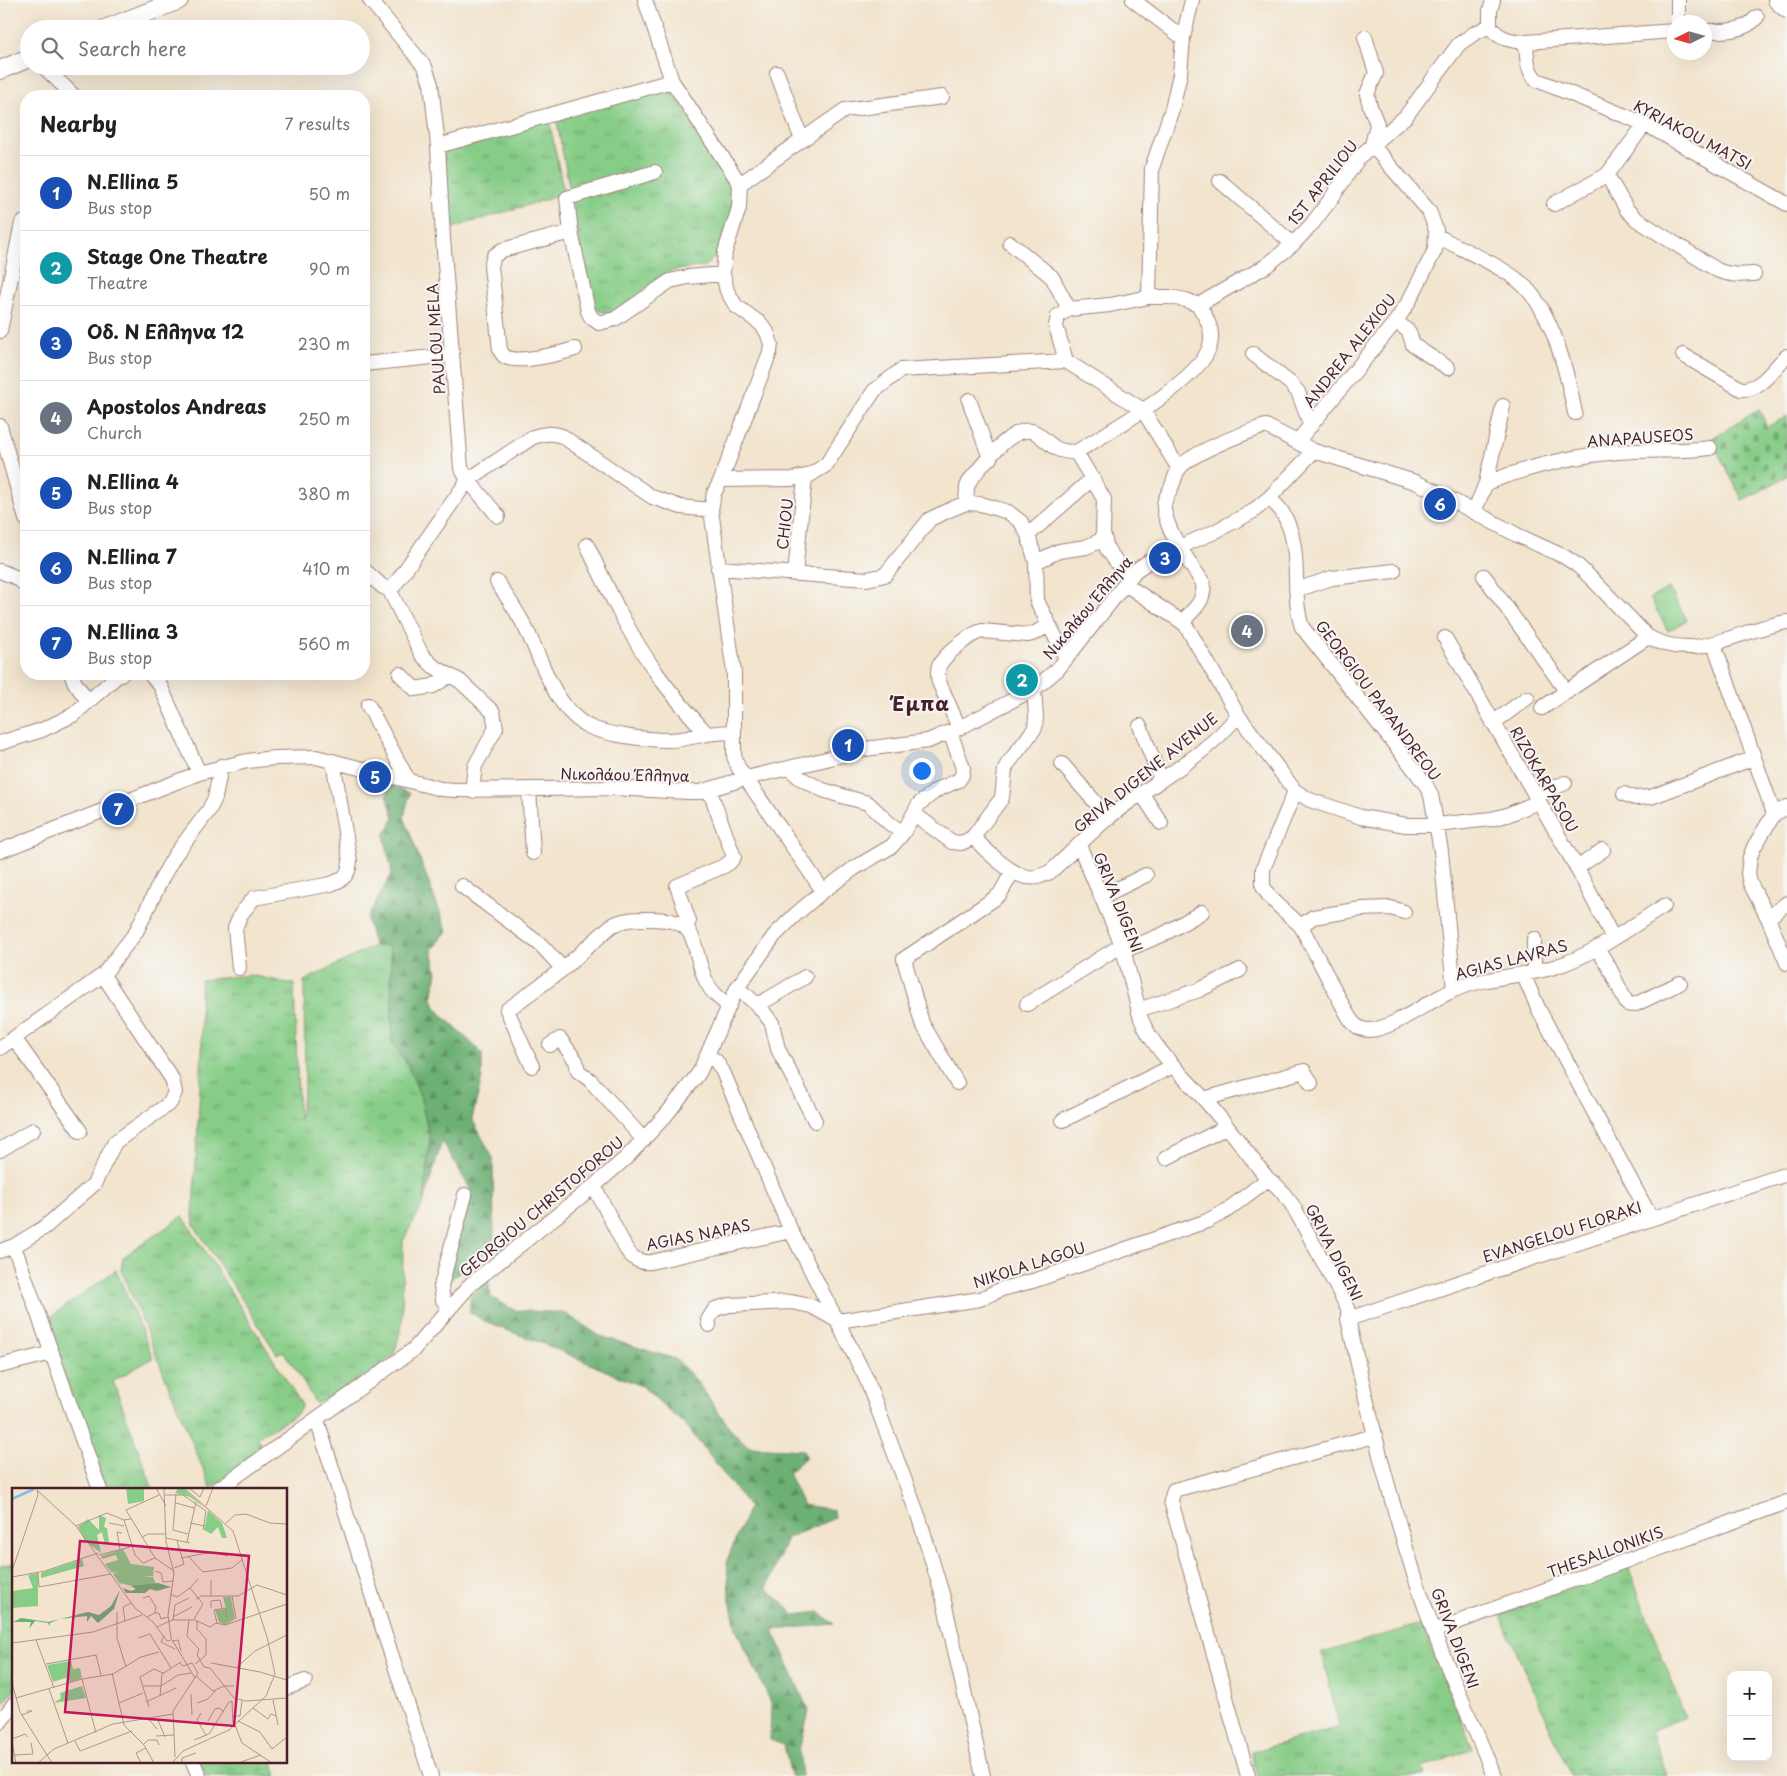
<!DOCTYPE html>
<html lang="en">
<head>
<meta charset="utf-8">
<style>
	body { margin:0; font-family:"Playpen Sans",sans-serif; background:#f6f6f6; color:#202124 }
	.controls { position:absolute; right:15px; bottom:15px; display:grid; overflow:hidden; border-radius:10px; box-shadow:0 5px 20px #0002 }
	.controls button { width:45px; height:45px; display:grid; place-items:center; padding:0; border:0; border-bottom:1px solid #e0e0e0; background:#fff; color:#202124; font:25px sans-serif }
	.compass { position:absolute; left:1667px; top:15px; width:45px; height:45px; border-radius:50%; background:#fff; box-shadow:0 5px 20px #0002; rotate:265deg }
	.you { position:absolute; left:921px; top:770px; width:18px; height:18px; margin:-12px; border:4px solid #fff; border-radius:50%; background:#1a73e8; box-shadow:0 0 0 8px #1a73e833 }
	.badge { display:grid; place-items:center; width:32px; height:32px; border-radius:50%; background:#1a73e8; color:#fff; font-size:16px; font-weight:700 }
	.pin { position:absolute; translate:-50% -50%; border:2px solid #fff; box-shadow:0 1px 5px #0006 }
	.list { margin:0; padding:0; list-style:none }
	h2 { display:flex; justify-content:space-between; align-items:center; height:65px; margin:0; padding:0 20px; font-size:21px }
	h2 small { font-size:16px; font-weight:400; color:#757577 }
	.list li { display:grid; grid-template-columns:32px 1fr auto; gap:15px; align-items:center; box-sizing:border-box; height:75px; padding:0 20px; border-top:1px solid #e0e0e0 }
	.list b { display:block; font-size:19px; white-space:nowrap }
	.list p { margin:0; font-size:16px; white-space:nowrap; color:#757577 }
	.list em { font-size:16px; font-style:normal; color:#757577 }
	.icon { flex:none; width:28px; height:28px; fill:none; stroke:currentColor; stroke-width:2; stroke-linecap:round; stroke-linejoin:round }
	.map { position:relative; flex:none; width:1787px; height:1776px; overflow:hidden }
	.search { position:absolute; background:#fff; box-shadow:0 5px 20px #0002; left:20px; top:20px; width:350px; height:55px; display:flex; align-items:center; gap:12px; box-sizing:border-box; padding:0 18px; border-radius:28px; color:#757577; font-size:19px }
	.panel { position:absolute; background:#fff; box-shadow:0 5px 20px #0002; left:20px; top:90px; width:350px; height:590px; border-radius:20px }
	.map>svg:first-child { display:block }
	.grass { fill:url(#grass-tufts); stroke:#687659 }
	.forest { fill:url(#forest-firs); stroke:#5c6850 }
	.cemetery { fill:url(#cemetery-stones); stroke:#687659 }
	.green { fill:#87cd87; stroke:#687659 }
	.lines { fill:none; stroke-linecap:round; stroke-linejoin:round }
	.minor-casing { stroke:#9e827c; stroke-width:16 }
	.major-casing { stroke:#9e827c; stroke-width:20 }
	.minor { stroke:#fff; stroke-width:14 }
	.major { stroke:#fff; stroke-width:18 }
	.labels { text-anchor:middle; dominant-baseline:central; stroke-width:4; stroke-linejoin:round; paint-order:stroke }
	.street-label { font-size:15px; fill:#4a1f2b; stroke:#f6f6f2 }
	.district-label { font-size:20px; font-weight:bold; letter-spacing:1px; fill:#4a1f2b; stroke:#f6f6f2 }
	.inset-river { fill:none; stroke:#7fbdf2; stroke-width:2.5 }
	.inset-road { fill:none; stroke:#af958c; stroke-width:1 }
	.view { fill:#c2185b; fill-opacity:0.15; stroke:#c2185b; stroke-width:2.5 }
	.inset-edge { fill:none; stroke:#4a1f2b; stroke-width:2.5 }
</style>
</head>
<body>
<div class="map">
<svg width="1787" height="1776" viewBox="0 0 1787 1776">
	<defs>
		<pattern id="grass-tufts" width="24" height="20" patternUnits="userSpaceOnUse" patternTransform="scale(1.25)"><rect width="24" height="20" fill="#87cd87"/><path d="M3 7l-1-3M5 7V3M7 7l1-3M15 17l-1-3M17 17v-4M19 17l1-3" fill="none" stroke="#70a66f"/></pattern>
		<pattern id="forest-firs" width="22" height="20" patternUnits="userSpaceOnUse" patternTransform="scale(1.25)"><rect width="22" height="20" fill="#6db074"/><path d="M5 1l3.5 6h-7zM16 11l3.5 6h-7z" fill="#5c8f5f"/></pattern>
		<pattern id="cemetery-stones" width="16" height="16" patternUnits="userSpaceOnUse" patternTransform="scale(1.25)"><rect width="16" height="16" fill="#87cd87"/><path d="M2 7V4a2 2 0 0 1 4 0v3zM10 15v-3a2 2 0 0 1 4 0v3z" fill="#70a66f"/></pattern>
	</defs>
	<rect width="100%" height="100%" fill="#f6f6f2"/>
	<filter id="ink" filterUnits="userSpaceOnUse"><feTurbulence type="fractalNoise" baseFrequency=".02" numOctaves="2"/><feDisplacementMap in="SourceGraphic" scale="10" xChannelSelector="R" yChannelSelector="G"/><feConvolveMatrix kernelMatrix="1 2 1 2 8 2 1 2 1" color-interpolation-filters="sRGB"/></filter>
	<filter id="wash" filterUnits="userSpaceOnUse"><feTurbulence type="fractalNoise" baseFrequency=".0096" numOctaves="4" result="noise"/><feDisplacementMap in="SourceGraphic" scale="20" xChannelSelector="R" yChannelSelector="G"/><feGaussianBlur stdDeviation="1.12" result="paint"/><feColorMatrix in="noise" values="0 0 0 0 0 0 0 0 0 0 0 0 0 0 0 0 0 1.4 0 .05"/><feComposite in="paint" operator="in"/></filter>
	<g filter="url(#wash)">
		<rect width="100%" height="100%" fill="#f2e4cd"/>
		<!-- grass -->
		<path class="grass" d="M669,87L736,186V202L715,257L705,266L670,271L653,282L616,311L609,314L592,308L556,117Z
			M549,119L564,194L449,229L442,148Z
			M374,946H389L391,956L392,1042L408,1065L420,1095L430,1139L424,1201L403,1241L402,1324L394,1355L368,1374L316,1404L297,1371L283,1351L277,1354L194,1225L193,1214L202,1051L200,990L201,980L249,975L294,984L299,1122L305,1081L304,981Z
			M183,1216L302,1405L298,1413L258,1437L262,1452L211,1488L121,1270L123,1257Z
			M116,1270L153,1358L113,1381L153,1490H105L45,1321Z
			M14,1563V1690L0,1709V1566Z
			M1628,1566L1685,1717L1651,1731L1667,1776H1571L1500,1615Z
			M1421,1624L1473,1749L1422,1768L1425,1776H1257L1251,1752L1339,1727L1322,1653Z
			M199,1762H272L277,1776H205Z"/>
		<!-- forest -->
		<path class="forest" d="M390,785L410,793L404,817L447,931L432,950L437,972L432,999L439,1012L482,1053V1078L472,1119L493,1158L494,1247L447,1282L472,1192L442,1141L424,1201L430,1139L420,1095L408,1065L392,1042L391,956L389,946H374L367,919L392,873L384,835L394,818L387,795Z
			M488,1277L491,1297L514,1310L565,1313L600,1336L676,1359L696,1380L732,1431L749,1447L803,1450L806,1457L788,1473L803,1505L834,1510L835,1518L787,1538L767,1588L795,1615L819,1612L834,1624L773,1630L809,1712L799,1750L802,1776H791L784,1745L770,1740L771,1702L736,1629L729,1595L727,1560L749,1507L689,1429L643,1387L544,1344L485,1322L470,1312V1296Z"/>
		<!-- cemetery -->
		<path class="cemetery" d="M1759,409L1767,427L1787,416V476L1743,501L1711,439Z"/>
		<!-- green -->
		<path class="green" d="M1669,588L1687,620L1668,631L1650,598Z"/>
	</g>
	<g filter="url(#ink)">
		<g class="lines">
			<defs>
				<path id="minor" d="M370,0L425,67L431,84L438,146L443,238L461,468L468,480L498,516
					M645,0L672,81L740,184L739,208L725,252L723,274L727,291L736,306L761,324L767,332L771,344L770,352L721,480L714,493L711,510L734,673V756L738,767L823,891
					M1133,0L1183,38
					M1678,0V22
					M1490,26C1498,39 1511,41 1526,42L1674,31
					M1490,26V11L1493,0
					M1704,31C1724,31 1743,33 1757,17
					M1365,37L1376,73L1367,94L1370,106L1377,124L1372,145
					M1526,42C1527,56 1526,70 1537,80L1645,124L1787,204
					M43,66L74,96
					M1645,124L1607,175L1627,210L1636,219L1717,270C1730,276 1741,275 1754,274
					M802,140L845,110L942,97
					M438,146L672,81
					M655,172L567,198L571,232L588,311L591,317L599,323L615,319L670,281L688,277L723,274
					M1220,181L1293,244
					M740,184L802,140L777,73
					M1554,204L1607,175
					M571,232L502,250L494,256L491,266L500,350C500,351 504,356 504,356C516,365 561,353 575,349
					M1437,236C1461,249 1502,266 1521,283C1553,311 1567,373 1575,413
					M1010,243L1052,277L1069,309
					M1149,297L1152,168L1172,109L1180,74L1183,38L1192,0
					M1198,305L1266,266L1293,244L1312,224L1331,199L1359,157L1406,116L1459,44L1475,33L1490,26
					M1396,321L1409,332L1413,345L1448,368
					M0,331L22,223
					M1253,354L1290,383L1298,392L1311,426
					M1683,355L1741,389C1762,390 1772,369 1787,356
					M1066,361L1056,326L1058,316L1069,309L1110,305L1149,297H1170L1186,300L1198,305C1207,317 1214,331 1210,345C1203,379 1107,433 1076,452
					M364,364L452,355
					M969,400L990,458
					M0,426L26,519
					M1297,442L1396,321L1408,303L1435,250L1436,230L1429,211L1372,145
					M1076,452L1104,499L1103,533L1107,549L1129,579
					M721,480L792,479L810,475L826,465L874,391L901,370L1066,361L1143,410L1179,469
					M1486,483C1528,467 1572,456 1617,452C1648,449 1679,452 1710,448
					M1269,498C1273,502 1279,507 1282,512C1304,547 1290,590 1302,627L1407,760L1426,785L1431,795L1441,851L1454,990
					M966,503L967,487L970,480C983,465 1017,416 1039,435C1054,447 1056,452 1076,452
					M1474,512L1486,483L1503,406
					M1028,535L1093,478
					M587,545C608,590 629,635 658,675C673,696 690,715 707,734
					M1036,562L1059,551L1086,547L1104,539
					M718,568L867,579L885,575L930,519L954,508L966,503L981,504L1008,512L1021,522L1028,535L1036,562L1037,601L1066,658
					M364,570L383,587L389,589L394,586L468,480L533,437C543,434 552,432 562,436L652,497L681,507L711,510
					M0,571L15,577L26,585
					M795,574L805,478
					M1484,576L1567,692
					M497,582C507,597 517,611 525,627C542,659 552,703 584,724C602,735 648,740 669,740C682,740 694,736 707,734C716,733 725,732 733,732
					M1125,584L1185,624L1238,715L1295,791L1310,800L1361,817L1406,825H1437L1491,819L1507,815L1538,802
					M389,589L422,655L433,666L460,681L493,712L496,728L475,766L472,791
					M1296,590L1332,578L1394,571
					M1182,622C1193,610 1206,601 1203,583C1189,561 1168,535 1164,509C1163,501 1168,494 1171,488C1174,482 1175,475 1178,470C1189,453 1240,435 1259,428L1266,426L1314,451L1415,482L1433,490L1517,535L1565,557L1577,565L1592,579L1648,637C1697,664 1738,629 1787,622
					M1445,638L1577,868L1613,938
					M1714,644L1774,814L1754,847L1750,857L1748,874L1750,883L1768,918L1787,963
					M71,674L75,683L88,701
					M150,674L160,685L199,773
					M400,674L415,689L433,686L449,676
					M368,705L408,780
					M1542,708L1648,637
					M1493,723L1527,698
					M1140,726L1161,780
					M959,728L939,682C938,677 937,672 939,666C944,655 970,634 982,631L1028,635L1035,633L1049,625
					M0,743L42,730L73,715L116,677L122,674
					M1062,764L1109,818
					M789,768L800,778L823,790L842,796L868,803L889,823L903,833
					M529,789L533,853
					M1295,791L1263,869V886L1269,896L1279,906L1301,926L1346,1012C1351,1021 1357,1030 1369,1030C1392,1030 1431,999 1454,990C1486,976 1522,977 1554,967C1594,955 1629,928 1664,906
					M1142,794L1161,823
					M1624,794L1635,798L1651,797L1754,758
					M1535,796L1565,783
					M914,814L952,842L961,843L966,841L973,837L1002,798L1005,770L1007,765L1035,728L1036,717L1034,689
					M1774,814L1787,807
					M973,837C984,849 1011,875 1027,877C1035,879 1043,875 1050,872C1070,854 1089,834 1109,817C1151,783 1205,758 1238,715
					M1079,845L1122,945L1141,1019C1154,1050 1181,1073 1203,1098C1226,1123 1246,1152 1268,1179L1278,1187L1291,1203L1299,1217L1348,1308V1319C1371,1424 1396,1528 1433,1629C1451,1679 1475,1727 1494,1776
					M0,851L199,773L247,761L275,758L316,757L441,789L455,790L613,788L688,792H700L714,788L746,778L839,756L857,750L928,741L959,728L1034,689L1058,669L1136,570L1154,558L1214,532L1252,512L1269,498L1314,451
					M1577,868L1603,850
					M462,886L541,945L563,969
					M1101,897L1146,875
					M1768,918L1787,903
					M1301,926L1313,917L1361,909L1391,908L1404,912
					M685,927L689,921L677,886L724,866L729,863L734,857L709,789
					M1534,939V972
					M1597,948L1609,967L1627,1004L1631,1005L1636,1004L1680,983
					M1123,951L1164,934L1202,912
					M239,968L235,928L241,914L254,898L331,884C344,879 349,875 350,861L333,761
					M1523,974L1539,1010L1651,1218
					M737,988L758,1005L805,977
					M1027,1004L1122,945
					M758,1005L772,1023L778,1049L815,1121
					M1138,1010L1199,990L1240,970
					M14,1038L80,1131
					M550,1045L560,1039L576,1061L578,1071L590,1080L644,1140
					M0,1048L103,975L136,932L163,876L175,855L209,810L215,798L221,766
					M708,1056L716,1061L723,1072L791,1231L866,1378L919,1518L943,1597L983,1776
					M532,1066L507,1010L563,969L611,926C623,919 634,919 648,919C705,918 688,945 707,983C712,993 720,999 728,1005
					M957,1083L922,1023L904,959L994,899L1000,894L1013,871
					M1204,1099L1304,1071L1311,1083
					M1063,1120L1173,1066
					M0,1150L33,1130
					M1166,1158L1227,1127
					M594,1186L626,1249C633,1259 639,1263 651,1262L791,1231
					M14,1246L100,1490
					M0,1251L14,1246L45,1227L94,1184L115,1142L170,1103L175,1092L172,1079L103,975
					M449,1308L443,1300L441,1286L465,1195
					M1348,1319L1787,1174
					M709,1325L708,1320L715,1309L730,1305L791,1302L811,1306L838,1321L980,1299L1002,1289L1036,1280L1207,1221L1226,1211L1268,1179
					M0,1366L52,1353
					M317,1420L366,1577L431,1776
					M217,1490L413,1350L471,1284L594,1186L628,1156L666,1115L699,1073L737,988L774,936L795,915L823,891L853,869L892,846L903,833L919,804L937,790L959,780L962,775L963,768L950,732
					M1433,1631L1787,1502
					M286,1688L305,1681
					M0,1722L14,1704
					M193,1762L199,1776
					M1248,1776L1171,1501L1174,1490L1374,1436"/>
				<path id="major" d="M1777,0L1787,9
					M105,29L179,0
					M0,70L29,58"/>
			</defs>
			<!-- minor casing -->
			<use href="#minor" class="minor-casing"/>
			<!-- major casing -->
			<use href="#major" class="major-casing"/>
			<!-- minor -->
			<use href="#minor" class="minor"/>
			<!-- major -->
			<use href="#major" class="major"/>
		</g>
	</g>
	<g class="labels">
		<!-- street labels -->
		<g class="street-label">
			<text transform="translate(1693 134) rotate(28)">KYRIAKOU MATSI</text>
			<text transform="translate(1322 182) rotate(-52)">1ST APRILIOU</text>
			<text transform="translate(435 339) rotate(-94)">PAULOU MELA</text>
			<text transform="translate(1349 350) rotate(-52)">ANDREA ALEXIOU</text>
			<text transform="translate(1640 437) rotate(-4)">ANAPAUSEOS</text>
			<text transform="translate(784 524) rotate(-84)">CHIOU</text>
			<text transform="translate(1087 607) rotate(-50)">Νικολάου Έλληνα</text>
			<text transform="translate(1379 700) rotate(53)">GEORGIOU PAPANDREOU</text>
			<text transform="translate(1145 772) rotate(-39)">GRIVA DIGENE AVENUE</text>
			<text transform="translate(625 774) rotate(1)">Νικολάου Έλληνα</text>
			<text transform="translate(1545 779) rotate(60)">RIZOKARPASOU</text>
			<text transform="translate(1119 902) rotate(68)">GRIVA DIGENI</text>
			<text transform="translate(1511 959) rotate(-15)">AGIAS LAVRAS</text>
			<text transform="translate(541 1206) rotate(-40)">GEORGIOU CHRISTOFOROU</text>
			<text transform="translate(1562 1231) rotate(-18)">EVANGELOU FLORAKI</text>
			<text transform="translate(698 1234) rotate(-11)">AGIAS NAPAS</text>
			<text transform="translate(1335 1252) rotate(63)">GRIVA DIGENI</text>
			<text transform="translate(1029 1264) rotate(-18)">NIKOLA LAGOU</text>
			<text transform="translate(1605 1551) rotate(-20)">THESALLONIKIS</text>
			<text transform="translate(1456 1638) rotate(69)">GRIVA DIGENI</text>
		</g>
		<!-- district labels -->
		<g class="district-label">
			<text x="921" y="703">Έμπα</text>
		</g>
	</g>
	<!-- overview -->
	<g transform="translate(12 1488)">
		<rect width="275" height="275" fill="#f2e4cd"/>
		<path d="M114,0H132V13L116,16ZM166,0H171L210,35L215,50H210L206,39L199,46L192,42L196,22L178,9L163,5ZM87,27L94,30L92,39L95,40L97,55L93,56L90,44L85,47L89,65L73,53L66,39L76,31L87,42ZM111,61L119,76L142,79L141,88H131L141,89L144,97L125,99L107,95L101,86L106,83L100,85L93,76L106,72L104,67L90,71L89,68ZM70,71L72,78L29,90V85ZM26,85V118L0,120L1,103L21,100L16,87ZM211,109H219L223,131L213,137L207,134L203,122L214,121ZM59,173L61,181L68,180L70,190L58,194L56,189L41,194L35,177ZM70,198L74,210L42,215L49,210L48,205Z" fill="#87cd87"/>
		<path d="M146,95L159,99L145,103L138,101L133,105H114L111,100L119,103L124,101L119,98ZM108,102L102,121L86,135L79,128L75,134V128L48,131L38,135V138L36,135L23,133L17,141L19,134H1L9,130L36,134L76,124L87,127L99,118Z" fill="#6db074"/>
		<path class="inset-river" d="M0,11L22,1"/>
		<path class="inset-road" d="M144,0L154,18M152,0L154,54L162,85L156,127L159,150L183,190M177,0L188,9L192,0M26,3L64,38L123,120L141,134L155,153L159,152M164,6L161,42L176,46M147,7L114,22L143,70L162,83M153,7H171L194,23L191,42M164,15L182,20M194,18L201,0M112,32L123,67L131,75L143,70M97,35L112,38M178,35L193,38M214,35L223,27L234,26L258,35L275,36M64,38L95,25L112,32L119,31M130,49L136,46H153M154,50L178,55M175,54L184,14M108,62L105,44L110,45M87,67L118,59M176,68L191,84L220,80L231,71M169,70L200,64L216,68M162,80L172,76L165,53M0,83L26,7L25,0M143,83L149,85L151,94L162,93M26,85L27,99L99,86M0,89L33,83L86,65M199,92V108M158,106L165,109L178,100M220,108L224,131M131,110L137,108L144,119L143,125L135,129M184,111L189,108H226L245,97L275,107M199,120V113L208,112L210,120M105,124V150L114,179M143,125H147L149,131L156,129M161,129L180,119M182,131L191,116L178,100L186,91M161,132L163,117L177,110M177,132L175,148L187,161L185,167M113,133L111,119L119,115M205,135L202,122L213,120L215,129M145,139L160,132H183L198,139L204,135L213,137L275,116M152,148L149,154L163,161M126,150L138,146L159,180M24,152L42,200M160,153L166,152L169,163M0,155L81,144L130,127M185,167L192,179L198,180M199,175L248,184L275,192M34,176L84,167L89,187M183,176L194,167V151L185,141V133M198,180L222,210M224,180L243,163L275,147M100,185L112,237L132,257L142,275M184,188L201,203L212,198H222M70,191L84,245M0,195L8,224L40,275M131,198H149L166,187L179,185M37,201L56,255M179,206L180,227M148,208L150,186L169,174M4,210L70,191L101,186L129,169L147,164M222,210L234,213L275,210M261,212L266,237M220,213L221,235M134,214L164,200M107,215L131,205M185,215L196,211L203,203M137,219L128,189L142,181L151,185M241,220L256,231L259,226L264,228M189,225L185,232L194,247M10,227L20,223H15M220,228H228L230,213M135,229L145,241M145,230L153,249M196,233L203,221L207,220L212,224M226,233L248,244L260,261L275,249M223,237L230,255L260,275M144,248L162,247M0,251L13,246L16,249M182,252L197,246L217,214L220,213M63,253L68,263L120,243M0,254L4,275M132,256L136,252H145L147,257M3,267L21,266L19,255M163,269L161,223L186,185L180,175L171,178L168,175M26,275L42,261L101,236L161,226M129,275L124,265L134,260M160,275L171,263L217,242L254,208L263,186L255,149L221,43L172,0M170,275V270L184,265M226,275L249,267"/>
		<path class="view" d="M68,53L237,68L222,238L53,224Z"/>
		<rect width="275" height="275" class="inset-edge"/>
	</g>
</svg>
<div class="controls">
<button>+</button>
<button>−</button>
</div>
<svg class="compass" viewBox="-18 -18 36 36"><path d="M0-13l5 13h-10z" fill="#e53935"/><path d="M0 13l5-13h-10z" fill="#757577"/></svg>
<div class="you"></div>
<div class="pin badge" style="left:848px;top:745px;background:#1a4fb4">1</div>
<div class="pin badge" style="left:1022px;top:680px;background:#0f9aa8">2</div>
<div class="pin badge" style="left:1165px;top:558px;background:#1a4fb4">3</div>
<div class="pin badge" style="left:1247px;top:631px;background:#6b7280">4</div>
<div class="pin badge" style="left:375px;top:777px;background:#1a4fb4">5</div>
<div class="pin badge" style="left:1440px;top:504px;background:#1a4fb4">6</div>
<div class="pin badge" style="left:118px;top:809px;background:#1a4fb4">7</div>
<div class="search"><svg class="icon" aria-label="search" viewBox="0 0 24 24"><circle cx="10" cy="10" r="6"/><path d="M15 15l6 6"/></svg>Search here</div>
<section class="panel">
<h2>Nearby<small>7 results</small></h2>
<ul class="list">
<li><span class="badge" style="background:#1a4fb4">1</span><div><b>N.Ellina 5</b><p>Bus stop</p></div><em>50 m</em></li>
<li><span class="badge" style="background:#0f9aa8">2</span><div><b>Stage One Theatre</b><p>Theatre</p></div><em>90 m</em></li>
<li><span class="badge" style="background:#1a4fb4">3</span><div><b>Οδ. Ν Ελληνα 12</b><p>Bus stop</p></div><em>230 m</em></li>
<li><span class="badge" style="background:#6b7280">4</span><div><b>Apostolos Andreas</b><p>Church</p></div><em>250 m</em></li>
<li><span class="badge" style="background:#1a4fb4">5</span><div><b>N.Ellina 4</b><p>Bus stop</p></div><em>380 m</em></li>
<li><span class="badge" style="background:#1a4fb4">6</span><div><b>N.Ellina 7</b><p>Bus stop</p></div><em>410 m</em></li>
<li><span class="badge" style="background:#1a4fb4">7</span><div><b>N.Ellina 3</b><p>Bus stop</p></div><em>560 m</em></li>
</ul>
</section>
</div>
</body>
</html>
